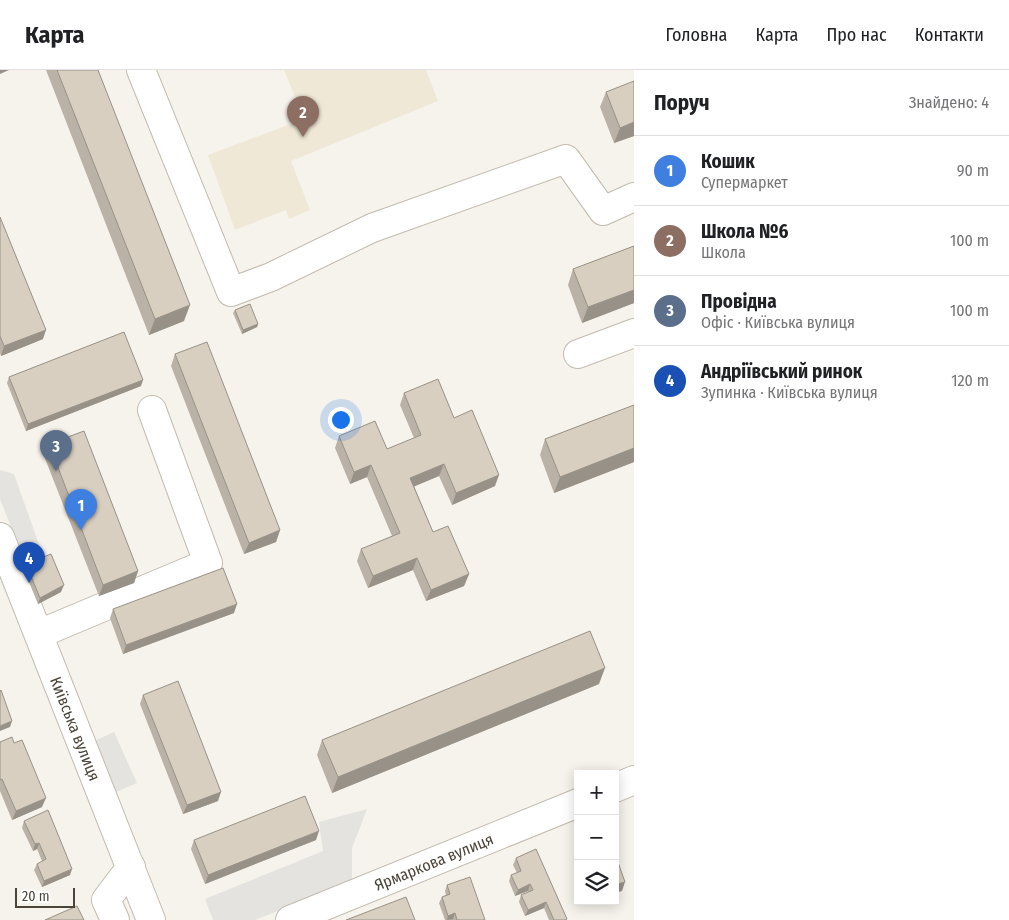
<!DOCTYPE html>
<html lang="uk">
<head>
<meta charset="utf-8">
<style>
	body { margin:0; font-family:"Fira Sans Condensed",sans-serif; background:#f2f2f2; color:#202124 }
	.controls { position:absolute; right:15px; bottom:15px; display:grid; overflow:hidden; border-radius:0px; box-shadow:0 2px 12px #0003 }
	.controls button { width:45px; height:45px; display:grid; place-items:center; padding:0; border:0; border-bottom:1px solid #e0e0e0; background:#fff; color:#202124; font:25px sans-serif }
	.scale { position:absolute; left:15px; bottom:12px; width:60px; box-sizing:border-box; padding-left:5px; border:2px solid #4b4439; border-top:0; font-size:14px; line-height:18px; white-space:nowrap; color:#4b4439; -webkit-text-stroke:4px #fff; paint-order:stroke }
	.you { position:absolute; left:340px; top:349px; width:18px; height:18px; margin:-12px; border:4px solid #fff; border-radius:50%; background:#1a73e8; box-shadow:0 0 0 8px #1a73e833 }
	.badge { display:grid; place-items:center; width:32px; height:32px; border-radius:50%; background:#fc3f1d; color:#fff; font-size:16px; font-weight:700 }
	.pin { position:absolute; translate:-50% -41px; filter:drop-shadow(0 1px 2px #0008) }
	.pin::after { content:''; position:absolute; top:26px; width:18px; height:15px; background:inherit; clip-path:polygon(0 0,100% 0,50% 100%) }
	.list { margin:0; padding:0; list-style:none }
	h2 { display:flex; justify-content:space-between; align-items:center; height:65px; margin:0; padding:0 20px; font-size:21px }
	h2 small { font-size:16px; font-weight:400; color:#757577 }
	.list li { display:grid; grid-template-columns:32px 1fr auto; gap:15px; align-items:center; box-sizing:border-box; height:70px; padding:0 20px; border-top:1px solid #e0e0e0 }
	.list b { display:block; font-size:19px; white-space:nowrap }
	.list p { margin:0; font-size:16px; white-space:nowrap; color:#757577 }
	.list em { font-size:16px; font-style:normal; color:#757577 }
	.icon { flex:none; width:28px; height:28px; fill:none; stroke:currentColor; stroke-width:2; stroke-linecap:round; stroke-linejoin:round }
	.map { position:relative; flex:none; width:634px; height:850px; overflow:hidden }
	header { display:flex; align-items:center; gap:30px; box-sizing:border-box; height:70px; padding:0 25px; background:#fff; border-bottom:1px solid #e0e0e0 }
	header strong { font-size:24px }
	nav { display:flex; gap:28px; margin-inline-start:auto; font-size:18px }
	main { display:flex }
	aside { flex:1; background:#fff }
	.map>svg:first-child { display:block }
	.education { fill:#efe8d6 }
	.parking { fill:#e5e3e0 }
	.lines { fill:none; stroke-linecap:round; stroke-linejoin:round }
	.minor-casing { stroke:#c2bbae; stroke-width:30 }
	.minor { stroke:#fff; stroke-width:28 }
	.wall { fill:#bab2a6 }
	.shaded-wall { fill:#979187 }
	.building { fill:#d8cfc1; stroke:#979187 }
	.labels { text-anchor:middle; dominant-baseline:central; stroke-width:4.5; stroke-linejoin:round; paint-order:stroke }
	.street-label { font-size:16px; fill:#4b4439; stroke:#fff }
</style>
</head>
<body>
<header>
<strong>Карта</strong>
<nav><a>Головна</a><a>Карта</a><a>Про нас</a><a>Контакти</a></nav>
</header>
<main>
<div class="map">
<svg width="634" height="850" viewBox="0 0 634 850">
	<rect width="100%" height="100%" fill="#f6f3ec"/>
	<!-- education -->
	<path class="education" d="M284,0H426L438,31L291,91L310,140L289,149L286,140L235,160L208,85L304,49Z"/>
	<!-- parking -->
	<path class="parking" d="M0,400L14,404L42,483L23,488L0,429Z
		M114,662L137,713L114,723L92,672Z
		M367,739L352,778V812L255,850H213L205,829L323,781L319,752Z"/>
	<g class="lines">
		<defs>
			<g id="minor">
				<path d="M141,0L231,222L271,207L372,158L566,89L603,141L634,127"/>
				<path d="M578,284L634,263"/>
				<path id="s1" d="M0,467L151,850"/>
				<path d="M39,564L208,493L152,340"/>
				<path d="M615,718L634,710"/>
				<path d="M115,850L106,830L131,797"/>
				<path id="s2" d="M290,850L578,733"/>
			</g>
		</defs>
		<!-- minor casing -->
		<use href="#minor" class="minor-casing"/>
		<!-- minor -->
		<use href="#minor" class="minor"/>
	</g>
	<!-- wall -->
	<path class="wall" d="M46,0H98L184,251L149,265Z
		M606,22L634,66L614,73L600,37Z
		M0,147L43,269L1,286L0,283Z
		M634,176V233L582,253L568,215L573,199Z
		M235,240L258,254L257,257L242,264L233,243Z
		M175,284L280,460L276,472L244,484L171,296Z
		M9,307L141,316L26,361L7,313Z
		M404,323L454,348L495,416L452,435L439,406L414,416L433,462L469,504L464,516L426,531L413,500L368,518L357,491L361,479L392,466L367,407L350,414L335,378L339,366L387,379L414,368L400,335Z
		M634,335V392L554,423L540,385L545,369Z
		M49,374L138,501L134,513L99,526L44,386Z
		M26,494L61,522L38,534L24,500Z
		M113,539L234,543L123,584L110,548Z
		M599,614L332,723L317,685L322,670Z
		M143,625L218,731L183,744L140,634Z
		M0,672L42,737L12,750L0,721Z
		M24,751L70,805L42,817L34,800L37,794L42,791L37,779L33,781L22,758Z
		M578,768V790L575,781L578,773L577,771Z
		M194,770H316L205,814L191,779Z
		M516,788L566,850H549L544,838L525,846L519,832L521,825L528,822V821L515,826L509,811L511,805L517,803L513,795Z
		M447,815L485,850H445L439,833L442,827L446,825L445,821Z"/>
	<!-- shaded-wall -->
	<path class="shaded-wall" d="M0,0H9L0,4Z
		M634,52V66L614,73L620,58Z
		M634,220V233L582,253L588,237Z
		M190,235L184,251L149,265L155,249Z
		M258,254L257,257L242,264L243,260Z
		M46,260L43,269L1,286L4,276Z
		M143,310L141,316L26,361L28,354Z
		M634,378V392L554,423L560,407Z
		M444,394L439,406L406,420L410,408Z
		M371,395L367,407L350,414L354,402Z
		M499,405L495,416L452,435L456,423Z
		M280,460L276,472L244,484L249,473Z
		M417,488L413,500L368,518L373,506Z
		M138,501L134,513L99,526L103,515Z
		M469,504L464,516L426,531L431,520Z
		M64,515L61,522L38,534L40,528Z
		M237,534L234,543L123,584L126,575Z
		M605,598L599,614L332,723L338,707Z
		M12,651L10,657L0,661V656Z
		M221,722L218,731L183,744L187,735Z
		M46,728L42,737L12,750L16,741Z
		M319,761L316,770L205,814L208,805Z
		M39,773L37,779L33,781L35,774Z
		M72,799L70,805L42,817L44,811Z
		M625,812L622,821L615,823V815Z
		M530,814L528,821L515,826L518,820Z
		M546,832L544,838L525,846L528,840Z
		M455,843L453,849L447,850L448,846Z"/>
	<!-- building -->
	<path class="building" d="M57,0H98L190,235L155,249Z
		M634,11V52L620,58L606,22Z
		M0,147L46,260L4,276L0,266Z
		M634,176V220L588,237L573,199Z
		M250,234L258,254L243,260L235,240Z
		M124,262L143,310L28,354L9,307Z
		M207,272L280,460L249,473L175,284Z
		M438,309L454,348L472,340L499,405L456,423L444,394L410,408L433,462L448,456L469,504L431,520L417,488L373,506L361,479L400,463L371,395L354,402L339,366L375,351L387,379L421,365L404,323Z
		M634,335V378L560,407L545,369Z
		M84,361L138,501L103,515L49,374Z
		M51,484L64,515L40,528L26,494Z
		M223,498L237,534L126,575L113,539Z
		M590,561L605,598L338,707L322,670Z
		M178,611L221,722L187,735L143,625Z
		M1,620L12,651L0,656V621Z
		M12,667L14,673L22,670L46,728L16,741L2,709L0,710V672Z
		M305,726L319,761L208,805L194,770Z
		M48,740L72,799L44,811L37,794L46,789L39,773L35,774L24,751Z
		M536,779L567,849L565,850H554L546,832L528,840L521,825L533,820L530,814L518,820L511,805L521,801L516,788Z
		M615,784L625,812L615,815Z
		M470,807L485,850H457L455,843L448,846L442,827L450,824L447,815Z
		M406,827L415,850H346Z
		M77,836L84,850H45Z"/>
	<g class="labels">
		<!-- street labels -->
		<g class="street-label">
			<text stroke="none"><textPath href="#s1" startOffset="206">Київська вулиця</textPath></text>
			<text stroke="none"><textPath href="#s2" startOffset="155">Ярмаркова вулиця</textPath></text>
		</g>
	</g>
</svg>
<div class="controls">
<button>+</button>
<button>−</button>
<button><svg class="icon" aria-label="layers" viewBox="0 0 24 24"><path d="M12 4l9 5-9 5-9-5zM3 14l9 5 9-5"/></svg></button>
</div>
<div class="scale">20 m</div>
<div class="you"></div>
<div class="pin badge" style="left:81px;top:460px;background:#3f7fe0">1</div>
<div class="pin badge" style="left:303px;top:67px;background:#8d6e63">2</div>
<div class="pin badge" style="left:56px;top:401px;background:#5c6f8a">3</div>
<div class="pin badge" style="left:29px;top:513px;background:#1a4fb4">4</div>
</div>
<aside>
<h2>Поруч<small>Знайдено: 4</small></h2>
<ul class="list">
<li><span class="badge" style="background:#3f7fe0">1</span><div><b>Кошик</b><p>Супермаркет</p></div><em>90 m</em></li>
<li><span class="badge" style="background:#8d6e63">2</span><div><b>Школа №6</b><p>Школа</p></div><em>100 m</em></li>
<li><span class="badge" style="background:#5c6f8a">3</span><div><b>Провідна</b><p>Офіс · Київська вулиця</p></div><em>100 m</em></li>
<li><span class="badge" style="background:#1a4fb4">4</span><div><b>Андріївський ринок</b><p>Зупинка · Київська вулиця</p></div><em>120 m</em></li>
</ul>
</aside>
</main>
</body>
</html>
